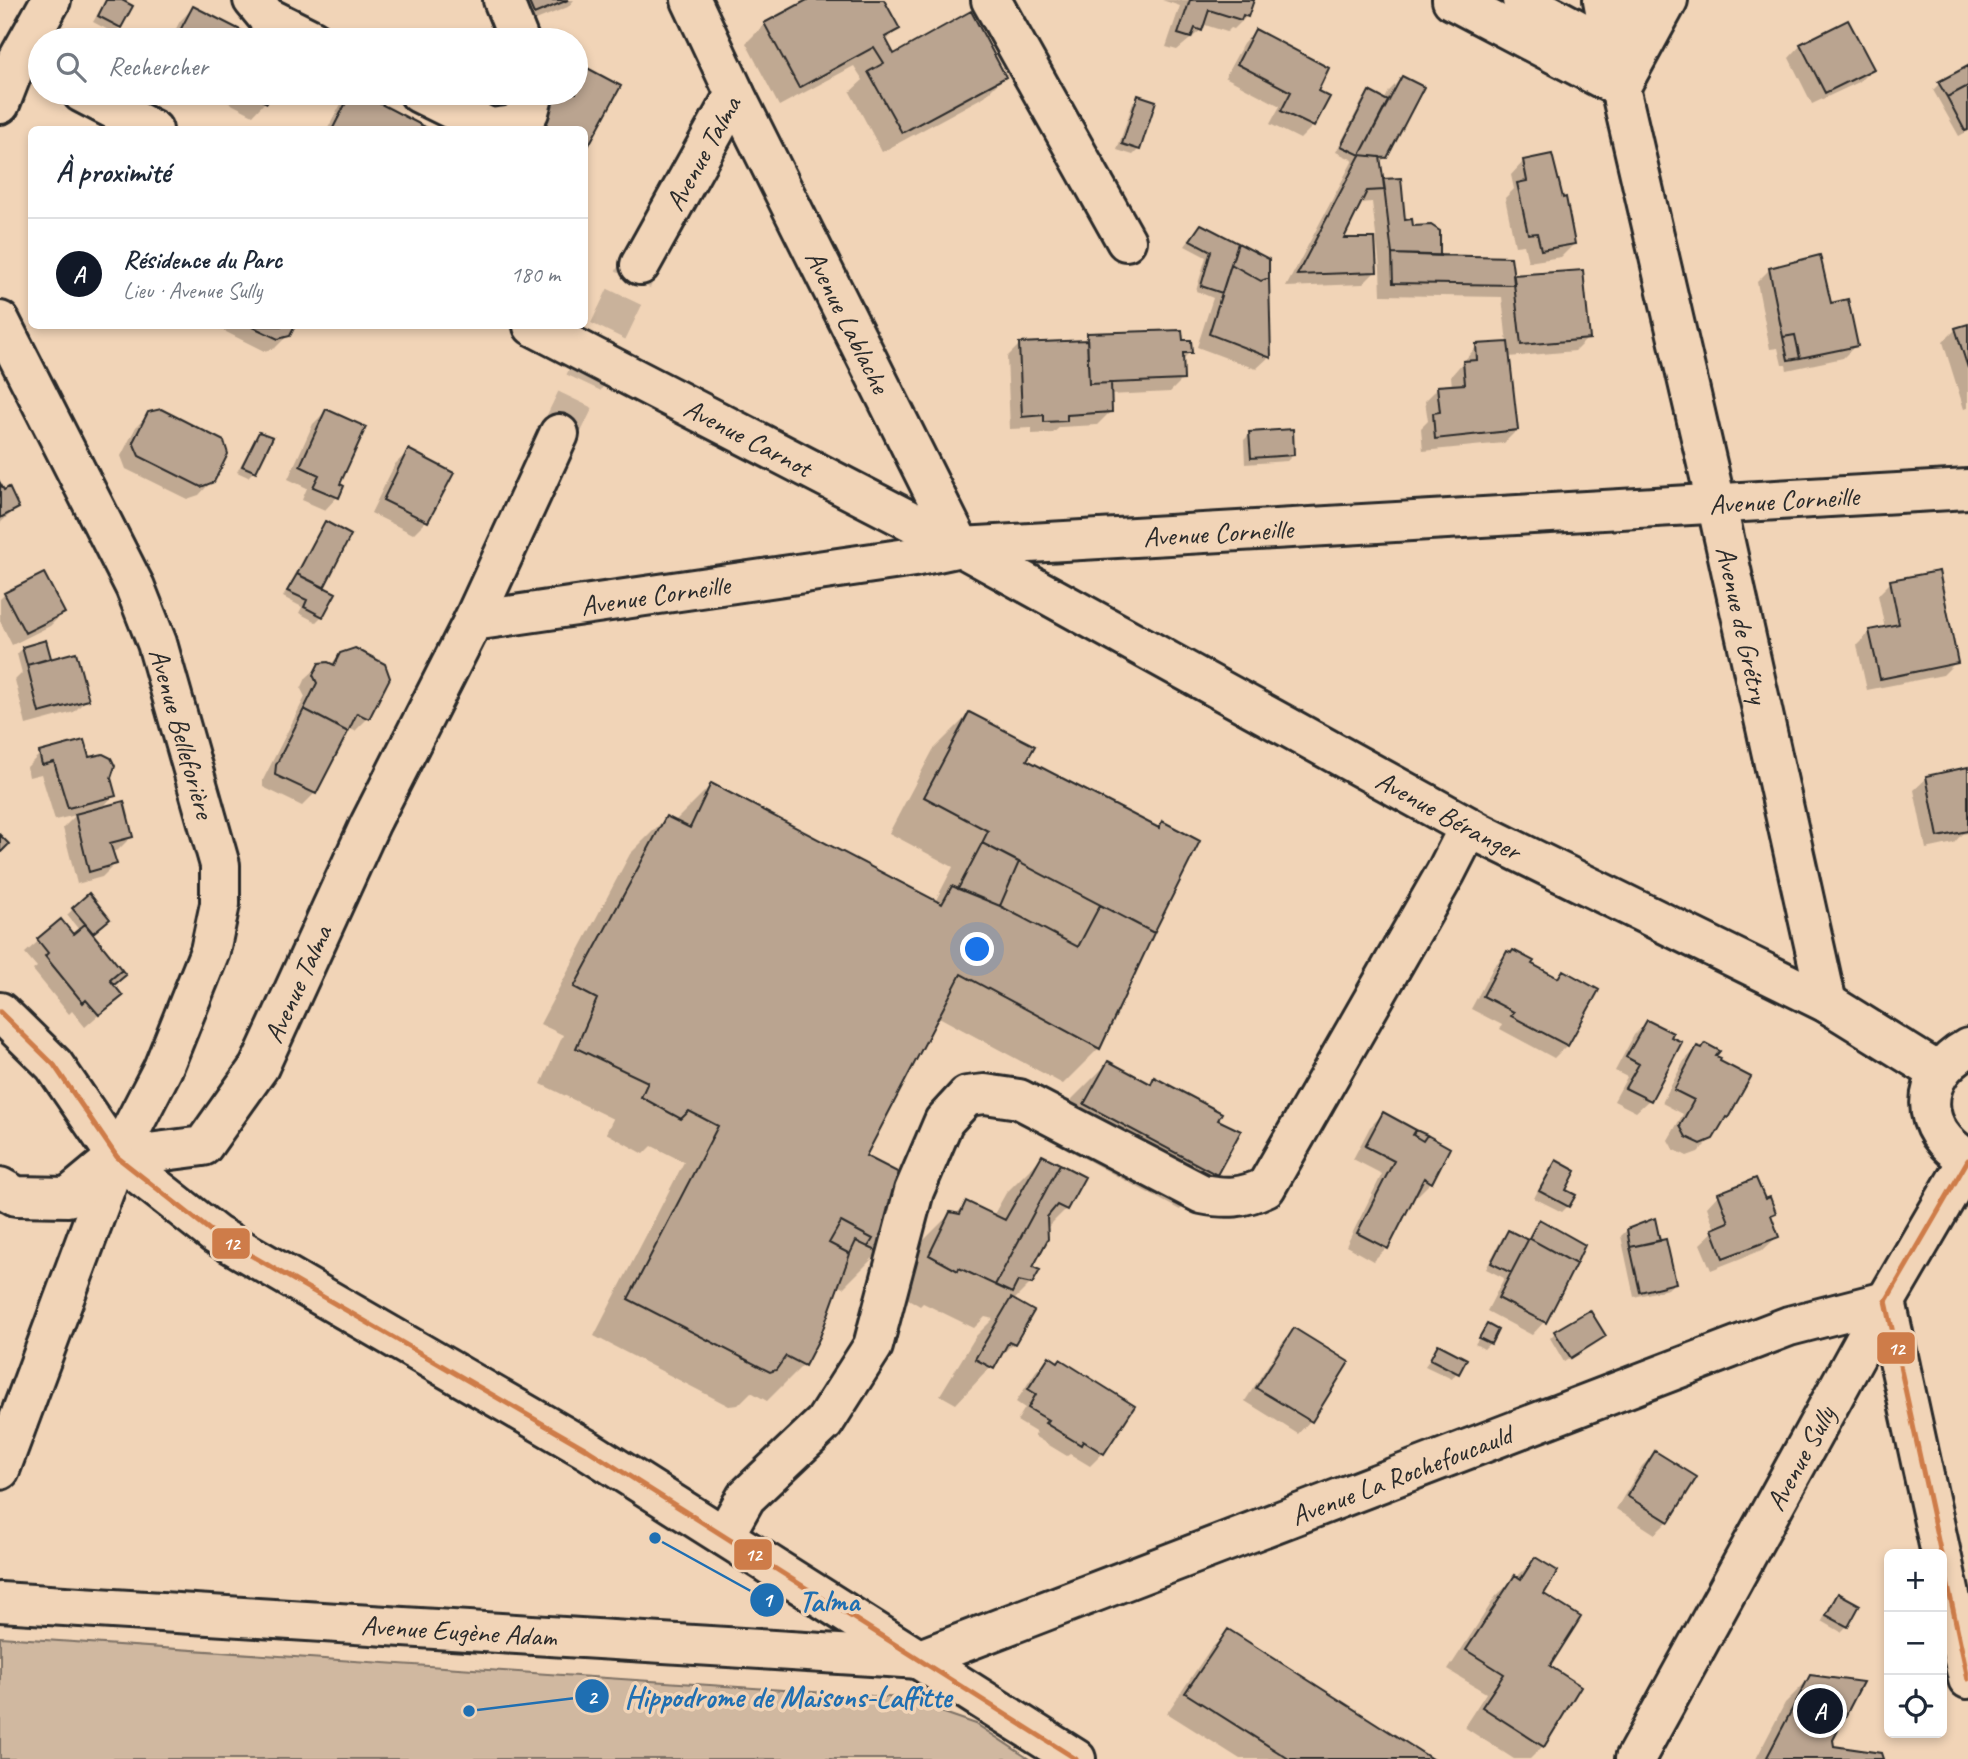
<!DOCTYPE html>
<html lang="fr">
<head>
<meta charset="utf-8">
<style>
	body { margin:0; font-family:Caveat,sans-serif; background:#f6f6f7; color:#1f2937 }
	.controls { position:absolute; right:21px; bottom:21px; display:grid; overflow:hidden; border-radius:10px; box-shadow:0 4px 10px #0003 }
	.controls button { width:63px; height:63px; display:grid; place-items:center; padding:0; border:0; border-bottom:2px solid #e0e1e3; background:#fff; color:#1f2937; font:35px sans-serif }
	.you { position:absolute; left:978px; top:950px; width:24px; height:24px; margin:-18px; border:5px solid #fff; border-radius:50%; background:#1a73e8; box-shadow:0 0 0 10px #1a73e833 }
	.badge { display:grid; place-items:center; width:46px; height:46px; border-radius:50%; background:#111827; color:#fff; font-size:23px; font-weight:700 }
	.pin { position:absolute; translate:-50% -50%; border:4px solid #fff; box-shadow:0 2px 7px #0006 }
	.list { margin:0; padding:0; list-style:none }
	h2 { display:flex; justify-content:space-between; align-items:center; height:91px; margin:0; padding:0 28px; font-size:30px }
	h2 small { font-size:23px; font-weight:400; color:#747a83 }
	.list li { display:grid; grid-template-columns:46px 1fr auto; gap:21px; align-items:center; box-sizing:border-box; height:112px; padding:0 28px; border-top:2px solid #e0e1e3 }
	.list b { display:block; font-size:26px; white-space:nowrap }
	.list p { margin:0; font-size:23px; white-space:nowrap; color:#747a83 }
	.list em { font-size:23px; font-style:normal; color:#747a83 }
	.icon { flex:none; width:38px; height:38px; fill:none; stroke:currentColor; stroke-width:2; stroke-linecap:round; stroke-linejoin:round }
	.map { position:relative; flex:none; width:1968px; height:1759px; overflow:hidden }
	.search { position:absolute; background:#fff; box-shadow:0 4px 10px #0003; left:28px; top:28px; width:560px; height:77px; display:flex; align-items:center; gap:18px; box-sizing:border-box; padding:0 24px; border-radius:38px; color:#747a83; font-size:26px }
	.panel { position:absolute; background:#fff; box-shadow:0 4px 10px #0003; left:28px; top:126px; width:560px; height:203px; border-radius:10px }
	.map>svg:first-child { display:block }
	.green { fill:#d0b8a0; stroke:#7e7266; stroke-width:2 }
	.shadow { fill:#0003; fill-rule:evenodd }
	.building { fill:#baa490; stroke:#2b2b2b; stroke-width:2 }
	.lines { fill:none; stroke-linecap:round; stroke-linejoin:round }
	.minor-tunnel { stroke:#c9b29b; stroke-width:38; stroke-dasharray:38 19; stroke-linecap:butt }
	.minor-casing { stroke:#2b2b2b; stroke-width:44 }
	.minor { stroke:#f1d4b7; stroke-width:38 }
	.bus-1-casing { stroke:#f1d4b7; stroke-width:10 }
	.bus-1 { stroke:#ce7c49; stroke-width:5 }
	.labels { text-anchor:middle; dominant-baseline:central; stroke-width:7; stroke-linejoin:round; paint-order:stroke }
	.street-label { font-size:28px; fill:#2b2b2b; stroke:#f1d4b7 }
	.leader { fill:none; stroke:#1f6fb2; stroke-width:2.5 }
	.callout-dot { fill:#1f6fb2; stroke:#f1d4b7; stroke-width:2.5 }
	.mark-label { font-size:21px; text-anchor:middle; font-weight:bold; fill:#fff }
	.callout-label { font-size:30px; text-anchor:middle; font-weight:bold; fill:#1f6fb2; stroke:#f1d4b7; stroke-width:7; stroke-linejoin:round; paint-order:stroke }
	.line-badge { stroke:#f1d4b7; stroke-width:2.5 }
	.badge-label { font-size:19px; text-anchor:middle; font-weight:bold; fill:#fff }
</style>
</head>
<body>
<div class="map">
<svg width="1968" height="1759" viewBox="0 0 1968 1759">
	<rect width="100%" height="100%" fill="#f1d4b7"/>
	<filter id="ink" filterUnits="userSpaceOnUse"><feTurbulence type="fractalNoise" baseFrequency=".0143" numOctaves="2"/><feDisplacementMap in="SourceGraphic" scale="14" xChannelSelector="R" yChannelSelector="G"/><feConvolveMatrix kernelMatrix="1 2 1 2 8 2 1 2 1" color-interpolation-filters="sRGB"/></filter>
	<g filter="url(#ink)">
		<!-- green -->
		<path class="green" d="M0,1637L901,1698L976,1724L1029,1759H0Z"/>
		<!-- shadow -->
		<path class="shadow" d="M106,0H118L120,27L114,33L93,22Z
			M510,0H574L568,7L521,26Z
			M810,0H882L898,29L886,41L894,56L1004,77L985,96L882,152L850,92L863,80L854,66L779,106L746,43L765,24Z
			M1162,0H1252L1247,16L1234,29L1231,28L1227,32L1202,24L1201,30L1177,50L1166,47L1180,6Z
			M193,8L256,40H170L180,21Z
			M1255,31L1316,92L1313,126L1300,139L1270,124L1280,106L1225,77L1243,44Z
			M1801,45L1872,69L1859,82L1812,104L1789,58Z
			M1968,68V131L1959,136L1933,90L1939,84Z
			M1402,78L1386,157L1379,163L1382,181L1404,221L1438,257L1512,277L1588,338L1575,351L1508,357L1517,430L1504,443L1423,451L1421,428L1428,421L1425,401L1438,388L1452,387L1451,376L1477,346L1507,344L1502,297L1381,295L1380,268L1372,202L1359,203L1341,240L1376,271L1363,284L1286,287L1353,160L1336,152L1363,99L1369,93L1384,101L1389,91Z
			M210,93H270L265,102L253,115Z
			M352,93H357L427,130H327L341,104Z
			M1139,97V149L1133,155L1117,150L1133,103Z
			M1523,162L1574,244L1561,257L1528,262L1524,245L1515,246L1505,198L1514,189L1511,175Z
			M1200,226L1269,357L1256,369L1197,347L1213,298L1196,291L1206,257L1185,246Z
			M1770,269L1830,305L1856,345L1843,358L1787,370L1786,365H1782L1778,348L1770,349L1757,282Z
			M1968,325V408L1964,409L1943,342L1956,329Z
			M214,326H293L289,334L275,348L264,351Z
			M1088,335L1190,352L1182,360L1183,379L1170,392L1109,395L1110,412L1097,425L1060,427L1053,433L1032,434V428L1010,429L1007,357L1020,344L1081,342Z
			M326,411L338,485L342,487L337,497L325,510L302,500L307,488L288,479L313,424Z
			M149,414L212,481L199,495L187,499L126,469L121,456L136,427Z
			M260,434L254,471L248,477L237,472L254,440Z
			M1250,434L1293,455L1287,461L1245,464L1244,440Z
			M408,452L451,474L426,521L413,534L371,513L395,464Z
			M0,486L17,508L0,523Z
			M325,524L322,616L316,622L299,613L302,607L283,597L319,530Z
			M1891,582L1956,662L1943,675L1867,690L1857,645L1870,632L1885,629L1878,595Z
			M5,594L63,613L50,626L12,645L0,621V599Z
			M23,648L49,658L44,662L87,699L74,712L26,725L15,680L22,673L17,654Z
			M341,654L368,718L355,731L348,728L315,793L302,806L263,787V780L305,697L301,689L306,678L320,665H330Z
			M969,714L1025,761L1157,829L1162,823L1198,842L1152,933L1099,1048L1063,1084L937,1016L863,1156L879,1252L843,1288L837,1285L803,1365L767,1401L751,1392L738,1405L729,1406L594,1336L684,1162L652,1146L644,1154L606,1133L613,1119L541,1084L563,1035L540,1024L630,854L666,818L674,822L711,785L935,902L953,867L889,833L933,750Z
			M40,754L88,759L109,778L114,795L101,809L131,837L118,850L111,852L115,864L102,877L77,884L63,828L76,815L55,820L41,774L29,777L27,767Z
			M1968,769V833L1962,834L1954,843L1926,849L1914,790L1927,778Z
			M73,909L102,924L91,934L112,985L121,995L85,1027L72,1011L69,1014L33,970L37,967L25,953L60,922L73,936L80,931L67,915Z
			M1507,953L1556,979L1563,972L1597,990L1567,1045L1554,1058L1500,1029L1502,1025L1471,1009L1494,966Z
			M1647,1022L1649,1100L1636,1112L1614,1101L1627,1077L1615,1071L1634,1035Z
			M1697,1048L1748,1078L1726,1117L1712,1138L1698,1152L1687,1156L1673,1149L1668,1140L1683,1114L1662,1103L1684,1061Z
			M1108,1063L1149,1085L1155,1079L1216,1120V1174L1180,1210L1050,1140L1072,1099ZM1114,1118L1183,1154V1158L1112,1120Z
			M1383,1114L1431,1182L1418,1195L1414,1192L1386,1248L1373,1261L1346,1246L1382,1174L1353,1159L1370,1127Z
			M1042,1157L1066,1209L1046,1229L1030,1267L1031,1283L1013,1301L1032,1312L1013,1343L956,1404L940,1395L976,1336L993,1319L985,1317L974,1328L923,1303L920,1306L895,1291L914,1250L950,1214L955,1215L966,1204L993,1216L1006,1193Z
			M1556,1162L1568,1206L1562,1212L1534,1198L1550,1168Z
			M1719,1194L1764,1201L1774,1213L1770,1218L1777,1237L1764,1249L1711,1270L1700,1244L1715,1230L1707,1207Z
			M1539,1222L1544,1322L1532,1335L1487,1311L1504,1278L1486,1269L1502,1238L1508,1232L1526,1241Z
			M1627,1230L1658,1243L1674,1283L1668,1289L1634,1297L1621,1236Z
			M1487,1326L1490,1343L1484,1349L1475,1344Z
			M1295,1330L1310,1421L1298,1434L1245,1401L1282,1343Z
			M1556,1332L1604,1336L1564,1362L1550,1338Z
			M1439,1346L1465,1360L1452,1379L1425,1366Z
			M1049,1358L1103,1453L1090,1466L1070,1454L1067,1456L1034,1436L1037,1433L1017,1421L1025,1408L1016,1402L1036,1371Z
			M1655,1453L1668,1521L1655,1534L1616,1509L1642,1466Z
			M1536,1559L1542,1594L1548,1667L1543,1746L1530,1759H1514L1464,1727L1486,1693L1448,1670L1496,1596Z
			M1838,1595L1847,1626L1841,1632L1822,1621L1832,1601Z
			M1228,1631L1429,1759H1240L1167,1713L1209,1651Z
			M1811,1677L1833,1748L1881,1759H1756L1785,1703Z"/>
		<!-- building -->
		<path class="building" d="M106,0H122L133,6L121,28L98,16Z
			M528,0H568L534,14Z
			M807,0H884L900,29L885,37L894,54L971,11L1006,77L902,133L868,72L884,63L874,47L799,88L764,23Z
			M1190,0H1254L1248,17L1243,15L1241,20L1209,10L1202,31L1195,28L1191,38L1178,34Z
			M193,6L260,40H175Z
			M1848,20L1874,69L1825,93L1800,44Z
			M1255,29L1329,68L1318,91L1330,97L1314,127L1281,111L1291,92L1237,64Z
			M576,62L621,86L584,154V130H536L556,93H576Z
			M1968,66V86L1947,97L1938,82Z
			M1402,76L1424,87L1387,158L1360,155Z
			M1968,86V130L1965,131L1947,97Z
			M1369,91L1388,101L1360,155L1341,146Z
			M247,93H272L267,103Z
			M351,93H360L431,130H332Z
			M1138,95L1156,101L1140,150L1122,144Z
			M1552,154L1563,198L1566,197L1575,244L1541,250L1537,233L1528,234L1517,183L1527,181L1523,160Z
			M1360,155L1380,157L1385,190L1367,191L1344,238H1375L1377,272L1297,275Z
			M1401,178L1405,220L1412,219L1413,226L1431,225L1440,231V256L1392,254L1383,179Z
			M1201,224L1238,243L1222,293L1201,286L1211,251L1190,240Z
			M1238,243L1269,259V278L1261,281L1231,264Z
			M1392,254L1511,257L1515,285L1393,283Z
			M1820,255L1831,303L1848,299L1858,346L1800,358L1795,335L1783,337L1769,268Z
			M1231,264L1261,281L1269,278L1271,358L1209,334Z
			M1583,270L1590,339L1521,345L1513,275Z
			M1968,324V368L1955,328Z
			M251,326H295L290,336L278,339Z
			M1182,330L1183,340H1191L1192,353H1183L1184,380L1089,384L1087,333Z
			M1795,335L1800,358L1788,360L1783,337Z
			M1087,340L1089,384L1111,383L1112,412L1067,415V421L1044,422V415L1022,417L1019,343Z
			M1508,342L1518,430L1435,439L1433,413L1440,412L1437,386L1465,384L1463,361L1477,360L1476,344Z
			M161,409L224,441L228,454L214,482L201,487L139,456L133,442L148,412Z
			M326,409L366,427L340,484L344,486L339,498L313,487L319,475L300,466Z
			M1293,429L1294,455L1251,458L1249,432Z
			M259,432L273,437L256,472L242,466Z
			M408,449L454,473L428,522L383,500Z
			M0,483L4,490L9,487L19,508L0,518Z
			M325,521L351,535L324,588L297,574Z
			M1939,571L1958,663L1880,679L1869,630L1899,624L1890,580Z
			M44,573L65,613L25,633L4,593Z
			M297,574L336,593L323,617L304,607L307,600L287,591Z
			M46,640L51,658L27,665L22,647Z
			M355,648L385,664L390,678L369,719L357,713L348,732L304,709L317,683L313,675L319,663L328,662L334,665L340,653Z
			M76,652L89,700L39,713L27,665Z
			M304,709L348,732L316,794L275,775L276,765Z
			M969,712L1035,746L1027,760L1159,828L1162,821L1200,841L1154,933L982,843L988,831L924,797Z
			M84,740L89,757L103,754L111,758L115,766L111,778L116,796L68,808L54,762L42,765L39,752Z
			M1968,767V831L1938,837L1926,776Z
			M711,783L942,904L952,886L1000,906L1078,947L1100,905L1154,933L1100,1049L961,974L866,1156L909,1178L880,1235L888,1239L881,1253L868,1247L873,1239L841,1222L829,1243L850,1254L820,1337L805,1366L786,1356L776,1370L770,1372L628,1299L718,1126L689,1111L681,1119L641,1097L648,1082L576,1048L597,999L574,987L666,816L690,828Z
			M124,801L133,837L110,843L117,864L89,872L75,814Z
			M0,835L9,844L0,853Z
			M982,843L1019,862L1000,906L958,889Z
			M89,893L110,919L93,933L72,908Z
			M61,919L73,934L85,924L122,970L110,980L123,996L99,1015L86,1000L83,1003L45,956L48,953L37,939Z
			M1513,950L1534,961L1532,964L1558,978L1563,970L1599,990L1568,1046L1511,1016L1514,1012L1483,996L1507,951L1511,953Z
			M122,970L126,975L114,985L110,980Z
			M1647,1020L1673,1033L1671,1037L1682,1042L1651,1101L1625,1088L1639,1064L1626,1057Z
			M1705,1043L1720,1051L1716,1056L1721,1058L1720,1061L1751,1077L1728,1118L1726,1117L1713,1139L1701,1144L1686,1137L1680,1126L1694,1100L1674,1090L1697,1046L1702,1048Z
			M1108,1061L1151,1084L1154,1077L1222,1113L1218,1120L1241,1131L1217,1175L1084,1104Z
			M1383,1112L1416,1130L1413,1135L1423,1141L1427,1135L1450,1148L1432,1183L1424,1178L1388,1249L1357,1233L1394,1161L1365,1146Z
			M1416,1130L1427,1135L1423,1141L1413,1135Z
			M1042,1155L1060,1164L995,1285L959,1268L958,1271L929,1255L950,1212L960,1214L966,1201L1005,1220Z
			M1556,1160L1576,1171L1566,1190L1576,1195L1569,1207L1539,1191Z
			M1060,1164L1085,1177L1067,1210L1057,1205L1047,1217L1048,1239L1033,1267L1040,1270L1032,1284L1018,1281L1012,1293L995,1285Z
			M1756,1178L1765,1199L1770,1197L1776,1213L1771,1215L1779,1237L1723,1258L1712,1229L1729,1222L1718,1193Z
			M1655,1218L1660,1241L1630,1247L1627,1229Z
			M1539,1219L1585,1245L1576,1264L1529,1238Z
			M841,1222L873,1239L868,1247L856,1241L850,1254L829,1243Z
			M1508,1230L1528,1240L1511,1273L1491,1263Z
			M1529,1238L1576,1264L1546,1323L1498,1298Z
			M1666,1239L1676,1283L1640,1292L1630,1247Z
			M1011,1298L1034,1311L1015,1344L1009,1341L994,1369L975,1359Z
			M1590,1310L1606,1336L1571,1358L1554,1331Z
			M1487,1324L1498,1330L1491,1344L1479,1338Z
			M1294,1328L1349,1362L1312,1422L1256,1388Z
			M1438,1344L1467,1359L1459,1374L1430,1359Z
			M1049,1356L1058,1362L1060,1359L1135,1406L1104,1454L1083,1441L1081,1445L1045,1423L1048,1420L1028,1408L1036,1394L1028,1389Z
			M1655,1451L1697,1477L1669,1522L1627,1496Z
			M1535,1557L1558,1571L1544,1594L1581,1617L1550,1666L1581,1686L1544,1747L1482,1707L1504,1674L1466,1650L1515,1575L1521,1579Z
			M1838,1593L1860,1605L1848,1627L1826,1615Z
			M1228,1629L1432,1759H1289L1185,1693Z
			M1810,1675L1863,1682L1833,1740L1834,1746L1881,1753L1883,1759H1766Z"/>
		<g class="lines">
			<!-- minor-tunnel -->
			<path class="minor-tunnel" d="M559,434L640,265"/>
			<defs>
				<g id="minor">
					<path d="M253,0L267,17L313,40"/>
					<path d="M503,0L519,40"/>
					<path d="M991,0L1126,241"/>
					<path d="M1452,0L1620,88L1668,0"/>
					<path d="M1522,0L1612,48L1638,0"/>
					<path id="s1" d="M1603,0L1620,88L1720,520L1827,1003"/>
					<path d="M82,93L153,130"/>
					<path d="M419,93L490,128L514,125L529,112L534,93"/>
					<path id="s2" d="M735,94L961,547"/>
					<path d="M0,104L16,63L51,0"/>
					<path id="s3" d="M640,265L735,94L691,0"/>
					<path id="s4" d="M0,321L135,587L157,643L220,865V904L210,951L163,1068L117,1157L0,1470"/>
					<path id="s5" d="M533,326L961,547L1480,833L1827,1003L1938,1072"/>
					<path id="s6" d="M473,621L914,557L961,547L1968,489"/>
					<path d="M0,1012L54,1065L117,1157L216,1235L588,1450L1076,1759"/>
					<path d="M1968,1048C1917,1076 1918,1131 1968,1159"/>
					<path id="s7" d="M117,1157L203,1146L259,1067L370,824L473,621L559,434"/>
					<path d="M0,1187L16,1196L68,1197L115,1158"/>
					<path d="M1886,1301L1941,1554"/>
					<path d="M724,1536L746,1497L824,1423L873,1346L914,1191L944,1121L967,1096L985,1094L1019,1099L1202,1194C1227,1199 1243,1198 1266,1187L1446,872L1469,827"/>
					<path d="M1942,1558L1968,1679"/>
					<path id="s8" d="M0,1602L920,1659L1789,1326L1886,1301"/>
					<path id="s9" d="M1635,1759L1886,1301L1968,1160"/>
				</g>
			</defs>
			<!-- minor casing -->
			<use href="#minor" class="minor-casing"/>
			<!-- minor -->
			<use href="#minor" class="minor"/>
			<defs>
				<path id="bus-1" d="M0,1012L54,1065L117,1157L216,1235L588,1450L1076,1759
					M1941,1554L1886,1301L1968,1160
					M1942,1558L1968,1679"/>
			</defs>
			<!-- bus-1 casing -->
			<use href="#bus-1" class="bus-1-casing"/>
			<!-- bus-1 -->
			<use href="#bus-1" class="bus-1"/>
		</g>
	</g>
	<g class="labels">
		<!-- street labels -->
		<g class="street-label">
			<text stroke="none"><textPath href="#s3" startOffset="128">Avenue Talma</textPath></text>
			<text stroke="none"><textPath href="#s2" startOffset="254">Avenue Lablache</textPath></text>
			<text stroke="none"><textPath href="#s5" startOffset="242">Avenue Carnot</textPath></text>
			<text stroke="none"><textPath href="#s6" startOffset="1318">Avenue Corneille</textPath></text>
			<text stroke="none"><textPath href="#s6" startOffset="751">Avenue Corneille</textPath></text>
			<text stroke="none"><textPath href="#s6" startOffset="184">Avenue Corneille</textPath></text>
			<text stroke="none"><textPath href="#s1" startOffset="640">Avenue de Grétry</textPath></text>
			<text stroke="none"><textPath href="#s4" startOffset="452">Avenue Belleforière</textPath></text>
			<text stroke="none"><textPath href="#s5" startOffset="1038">Avenue Béranger</textPath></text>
			<text stroke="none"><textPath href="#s7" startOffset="275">Avenue Talma</textPath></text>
			<text stroke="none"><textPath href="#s9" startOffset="343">Avenue Sully</textPath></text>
			<text stroke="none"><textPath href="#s8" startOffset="1437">Avenue La Rochefoucauld</textPath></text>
			<text stroke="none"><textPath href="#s8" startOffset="460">Avenue Eugène Adam</textPath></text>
		</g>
	</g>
	<!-- callouts -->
	<path class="leader" d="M655 1538L767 1600M469 1711L592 1696"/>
	<g class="callout-dot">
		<circle cx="655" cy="1538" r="7"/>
		<circle cx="469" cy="1711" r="7"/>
		<circle cx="767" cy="1600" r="18"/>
		<circle cx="592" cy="1696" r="18"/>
	</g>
	<g class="mark-label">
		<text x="767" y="1607">1</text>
		<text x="592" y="1704">2</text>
	</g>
	<g class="callout-label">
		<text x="829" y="1611">Talma</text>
		<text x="788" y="1707">Hippodrome de Maisons-Laffitte</text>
	</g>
	<g class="line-badge">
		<rect x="211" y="1227" width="40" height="33" rx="7" fill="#ce7c49"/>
		<rect x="1876" y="1331" width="40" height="34" rx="7" fill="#ce7c49"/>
		<rect x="733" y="1538" width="40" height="33" rx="7" fill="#ce7c49"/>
	</g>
	<g class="badge-label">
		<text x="231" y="1250">12</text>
		<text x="1896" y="1355">12</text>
		<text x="753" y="1561">12</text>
	</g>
</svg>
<div class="controls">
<button>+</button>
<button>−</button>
<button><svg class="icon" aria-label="locate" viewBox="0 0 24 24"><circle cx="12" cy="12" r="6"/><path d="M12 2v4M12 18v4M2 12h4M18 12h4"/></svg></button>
</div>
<div class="you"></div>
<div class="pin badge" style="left:1820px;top:1711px">A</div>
<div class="search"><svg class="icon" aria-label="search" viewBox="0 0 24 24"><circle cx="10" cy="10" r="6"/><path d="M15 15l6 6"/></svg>Rechercher</div>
<section class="panel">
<h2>À proximité<small></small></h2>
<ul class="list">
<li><span class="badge">A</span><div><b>Résidence du Parc</b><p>Lieu · Avenue Sully</p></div><em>180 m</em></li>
</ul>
</section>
</div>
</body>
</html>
